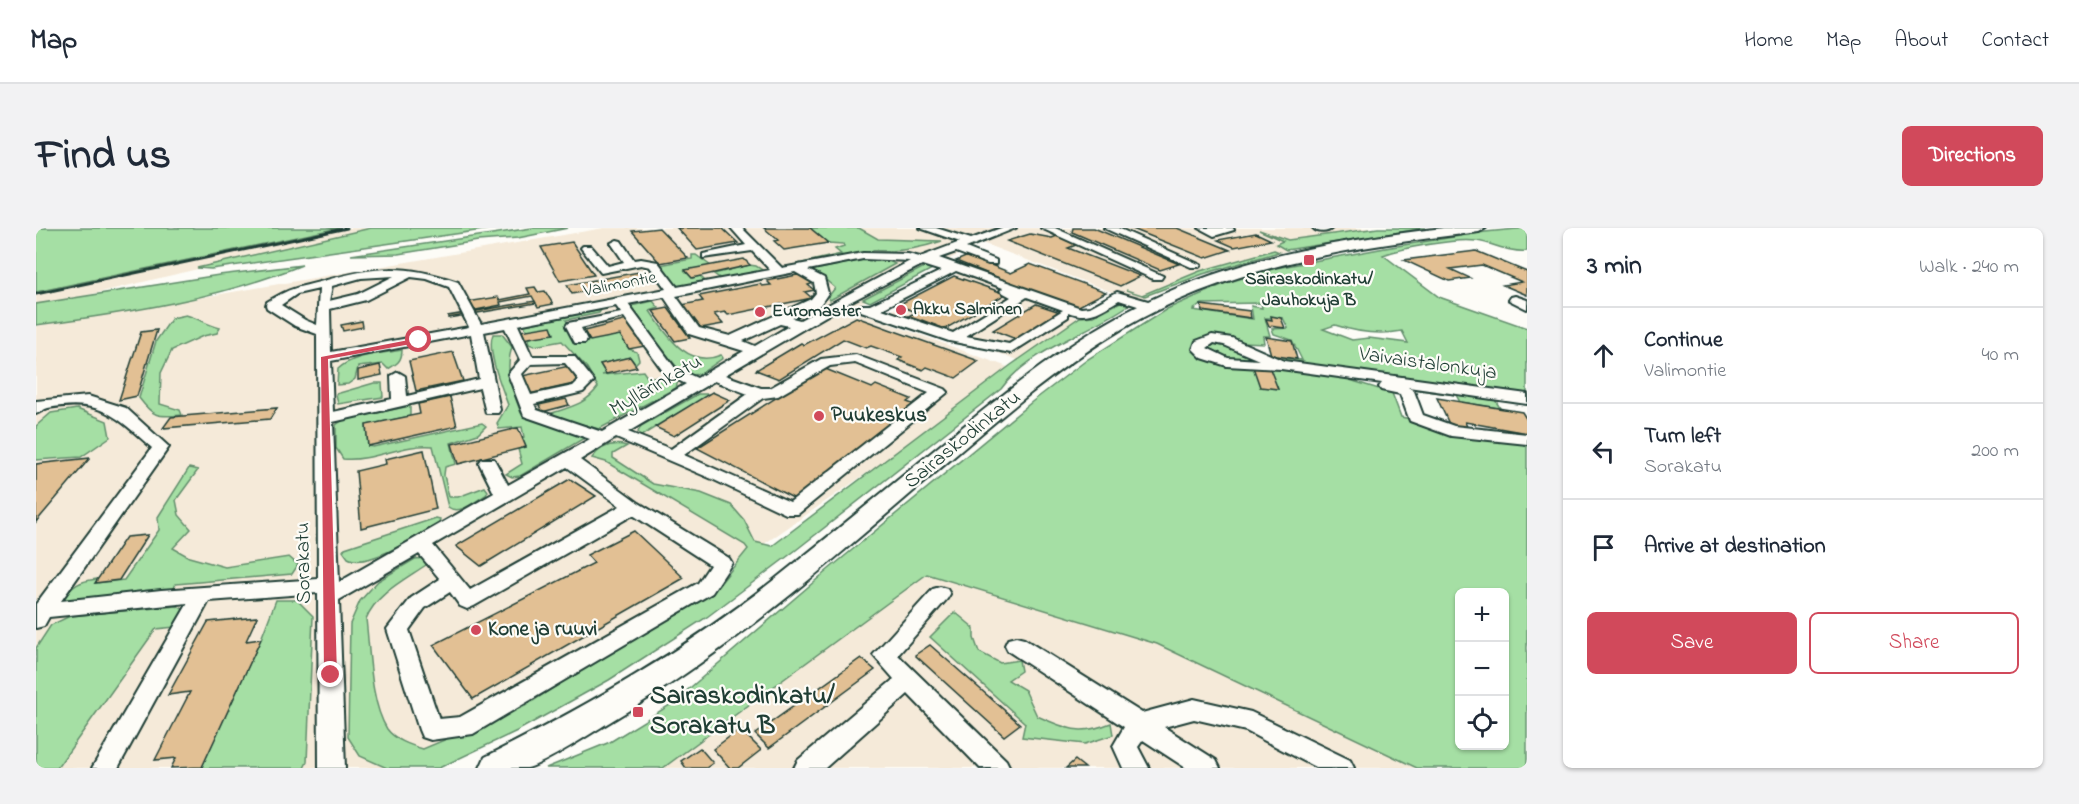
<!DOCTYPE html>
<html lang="en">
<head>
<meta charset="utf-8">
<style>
	body { margin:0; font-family:"Indie Flower",sans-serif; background:#f2f2f3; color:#1f2937 }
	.controls { position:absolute; right:18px; bottom:18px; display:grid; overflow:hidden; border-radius:9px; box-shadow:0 2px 4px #0004 }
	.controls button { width:54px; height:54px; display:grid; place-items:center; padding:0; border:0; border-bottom:2px solid #e0e1e3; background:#fff; color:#1f2937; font:30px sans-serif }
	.stop { position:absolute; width:18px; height:18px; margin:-14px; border:4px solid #d1495b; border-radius:50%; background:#fff }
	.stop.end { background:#d1495b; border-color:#fff; box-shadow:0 2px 6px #0008 }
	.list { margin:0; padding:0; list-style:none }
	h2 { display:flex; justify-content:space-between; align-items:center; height:78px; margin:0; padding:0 24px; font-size:26px }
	h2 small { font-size:20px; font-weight:400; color:#747a83 }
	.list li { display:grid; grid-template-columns:39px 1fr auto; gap:18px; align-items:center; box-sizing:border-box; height:96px; padding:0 24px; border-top:2px solid #e0e1e3 }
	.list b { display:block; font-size:22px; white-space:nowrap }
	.list p { margin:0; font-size:20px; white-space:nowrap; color:#747a83 }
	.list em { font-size:20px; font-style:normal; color:#747a83 }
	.actions { display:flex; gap:12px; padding:18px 24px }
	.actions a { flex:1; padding:14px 0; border:2px solid #d1495b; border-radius:9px; text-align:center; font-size:21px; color:#d1495b }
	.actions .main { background:#d1495b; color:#fff }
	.icon { flex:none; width:33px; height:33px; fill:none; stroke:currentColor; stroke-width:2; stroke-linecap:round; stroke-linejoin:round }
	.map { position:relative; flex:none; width:1491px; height:540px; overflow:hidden; border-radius:9px }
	header { display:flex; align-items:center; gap:36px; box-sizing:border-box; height:84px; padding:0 30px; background:#fff; border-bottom:2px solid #e0e1e3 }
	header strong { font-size:28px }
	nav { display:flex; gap:33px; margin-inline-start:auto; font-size:21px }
	.intro { display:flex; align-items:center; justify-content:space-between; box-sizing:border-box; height:144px; padding:0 36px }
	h1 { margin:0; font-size:42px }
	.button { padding:15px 27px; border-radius:9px; background:#d1495b; color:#fff; font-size:21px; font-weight:700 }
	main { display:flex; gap:36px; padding:0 36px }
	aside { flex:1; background:#fff; border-radius:9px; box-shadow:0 2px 4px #0004 }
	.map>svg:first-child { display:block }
	.built { fill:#f5ead9 }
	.green { fill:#a5dfa4; stroke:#628e6c; stroke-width:1.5; fill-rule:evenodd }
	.building { fill:#e2c094; stroke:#1f3d34; stroke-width:1.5 }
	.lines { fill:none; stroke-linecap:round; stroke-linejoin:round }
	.minor-casing { stroke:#1f3d34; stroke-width:4 }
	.major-casing { stroke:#1f3d34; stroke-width:4 }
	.minor { fill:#fdfcf7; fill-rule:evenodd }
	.major { fill:#fdfcf7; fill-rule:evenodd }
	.rail { stroke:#1f3d34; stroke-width:3 }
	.route { fill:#d1495b }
	.poi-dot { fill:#d1495b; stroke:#fdfcf7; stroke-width:2 }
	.labels { text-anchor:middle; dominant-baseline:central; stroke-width:4.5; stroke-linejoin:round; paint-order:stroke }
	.far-poi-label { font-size:18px; font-weight:bold; fill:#1f3d34; stroke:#fdfcf7; text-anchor:start }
	.far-street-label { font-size:18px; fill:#1f3d34; stroke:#fdfcf7 }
	.street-label { font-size:21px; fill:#1f3d34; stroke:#fdfcf7 }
	.poi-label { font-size:21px; font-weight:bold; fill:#1f3d34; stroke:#fdfcf7; text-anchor:start }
	.near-poi-label { font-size:26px; font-weight:bold; fill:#1f3d34; stroke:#fdfcf7; text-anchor:start }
</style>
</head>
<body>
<header>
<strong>Map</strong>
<nav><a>Home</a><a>Map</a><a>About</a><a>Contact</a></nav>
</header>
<div class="intro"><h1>Find us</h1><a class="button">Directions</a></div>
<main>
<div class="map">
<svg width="1491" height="540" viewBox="0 0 1491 540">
	<rect width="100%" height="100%" fill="#fdfcf7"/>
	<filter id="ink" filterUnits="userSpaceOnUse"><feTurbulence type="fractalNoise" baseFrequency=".0167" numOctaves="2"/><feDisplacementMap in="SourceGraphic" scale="12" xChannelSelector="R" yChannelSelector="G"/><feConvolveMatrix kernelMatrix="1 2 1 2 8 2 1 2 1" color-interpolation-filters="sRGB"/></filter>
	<g filter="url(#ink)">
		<!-- built -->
		<path class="built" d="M303,0H335L48,68L0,76V64Z
			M568,0H1363L1311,7L1220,31L1168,46L1100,73L946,15L813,81L980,142L699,336L540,236L531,242L687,342L405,527L359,540H0V98Z
			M923,45L1047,92L987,134L853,84Z
			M891,346L1121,416L1381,540H624Z"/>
		<!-- green -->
		<path class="green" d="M0,0H303L0,64Z
			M335,0H461L175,41L161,40Z
			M496,0H532L482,10L442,13L362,26L315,27Z
			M774,0H823L842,11L906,13C882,21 861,25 837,22L832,25L749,39L805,26L799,21L808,18L807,16L792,15Z
			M1342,0H1390L1250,22L1240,16L1247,13L1223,2L1252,12Z
			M1491,0V23C1473,25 1457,15 1440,13C1421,10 1366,20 1347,27L1403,69L1491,100V168L1309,143L1314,152L1356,165L1365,189L1491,214V540H1381L1121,416L891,346L627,540H510L574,514L634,477L793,341L997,173L1052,131L1131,81L1190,55L1240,40L1349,20L1449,4ZM1225,75L1226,80L1215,78L1217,91L1157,82L1166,76ZM1229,90H1247L1252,100L1236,101L1238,106L1256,112L1266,132L1236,129L1197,111L1207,114L1228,115L1227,108H1234ZM1299,97C1320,104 1345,107 1366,103L1372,115L1333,110L1316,112L1287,101ZM1424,364H1468V518H1424Z
			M1238,22L1243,24L1167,46L1109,68L1090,62L1106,67L1164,43Z
			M656,27H660L675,38L649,43L656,50L664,48L671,55L641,59L624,37L656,31Z
			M827,32L853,33L859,36L794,72L792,69L799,60L783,46L773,43Z
			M266,37C182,71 90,85 0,97V76L183,47Z
			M713,37L720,38L728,43L685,51L678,46Z
			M890,38L898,40L834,74L827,71Z
			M1088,72H1100C1059,104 997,118 965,161L760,322L671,389L573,452L481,503L403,540H351L324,528L312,509L314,396L324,373L342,353L379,331L389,330L390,337C368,352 340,366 330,391C334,423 334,474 351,501C359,512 374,517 387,521L489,478L638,382L683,357L712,321L709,317L570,234L556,230C565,218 576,214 591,218L577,226V230L617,256L665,265L695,277L708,292L719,314L736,318L975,137L1044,89L1058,88Z
			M617,73L623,80L614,83C631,107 651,141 685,127L687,130L664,146L655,147L644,143L597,85L595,78Z
			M565,82L563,85L530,92L543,114L584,107L593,121L601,124L603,132L599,136L594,129L564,136L570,146L566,147L607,143L611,149H632L642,153L640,160L563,201L516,188V185C535,179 550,176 562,159L551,140L526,113L498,118L493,116L492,111L504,107L490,101L488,97Z
			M150,87C162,90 171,97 184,100L181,105L167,108L136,122L125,145L124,176L144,182L146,187C122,189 118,190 103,170L120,113L136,90Z
			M457,106H466L476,119C468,142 477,164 485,185L550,209L484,248L476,249L470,246L486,236L482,221L490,219L486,210L488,209L486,199L463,201L461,195L472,177C466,160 450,122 457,106Z
			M366,122C366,133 361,136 352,141L347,136L322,139L319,151L312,156L301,157L302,141C318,126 345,126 366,122Z
			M1344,154L1458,170L1464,180L1424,174L1420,167L1348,157Z
			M338,155H346L347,169L302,176L300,166Z
			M662,166H674L605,208L602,204L605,198Z
			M374,178V188L330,197L332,218L337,219L446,195L450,198L442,206L415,215L420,236L409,239L408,247L413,269H422L449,259L452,263L450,267C439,273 424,288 412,279L397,218C366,215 338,234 307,231L300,220V197L307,192Z
			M41,181L71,193L74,209L45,229L0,232V198L15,185Z
			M153,240L162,242L140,272L143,287L155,301L137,320L153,329L189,339L253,329L262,337L256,346L140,356L135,364L26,372C37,357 43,353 61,351L60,355L88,352L123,302L122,289Z
			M400,290L404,291L403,295C384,306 331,342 312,330L307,323L309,320Z
			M240,372H261L277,388L271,534L268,540H153L166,538L225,411Z
			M141,378L149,382L139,399L120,401L21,540H0V420L15,397L34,388Z
			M919,384L938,400V410L943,424L964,435L983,432L985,443L972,452L989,462L1001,488C1032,501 1043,508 1075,495L1077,507L1049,516L986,509L989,495L894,409Z"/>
		<!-- building -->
		<path class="building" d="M623,0L652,30L624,35L596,3Z
			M641,0H686L702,15L661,22Z
			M728,0H774L792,15L748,22L738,13L742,12Z
			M1037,0H1058L1143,36L1124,42L1036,4Z
			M1094,0H1141L1194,22L1169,30Z
			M1220,5L1235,12L1198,19L1182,12Z
			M994,6L1016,10L1021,8L1043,16L1032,20L1104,48L1084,58L971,13Z
			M536,14L558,47L524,53L505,19Z
			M1440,23L1491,44V67L1467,57L1486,54L1446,37L1414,41L1434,50L1413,53L1368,32Z
			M932,28L975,45L994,36L1070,64L1039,80L920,33Z
			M708,31L714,37L656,50L649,42Z
			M603,44L610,52L536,66L531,57Z
			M761,47L770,48L778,55L772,57L778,62L769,64L776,70L692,87L689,84L678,86L687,96L665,100L646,77L667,73L663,68L724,56L726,58L735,57L731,53Z
			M918,48L970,66L909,101L886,92L883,94L871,89L880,84L862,77Z
			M499,59L502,64L509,63L517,76L502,79L496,68L464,74L465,77L435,83L431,74L462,69L464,72L494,66L491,60Z
			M499,73L500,75L412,90V88Z
			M1000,76L1024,84L982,112L957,102Z
			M1165,77L1214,83L1215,90L1166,83Z
			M632,80L654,110L639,113L617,83Z
			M1235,88L1245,90L1249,100L1233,98L1230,91L1236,92Z
			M820,89L853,101L943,133L920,150L891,139L887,142L862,132L866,129L835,118L830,120L807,111L743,151L720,142L765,115L768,117Z
			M595,91L614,117L593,121L584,107L554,113L548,103Z
			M326,93L327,99L307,103L305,97Z
			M515,98L518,106L486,111L484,103Z
			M121,102L101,168L83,172L105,104Z
			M1230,109L1256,113L1261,131L1235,127Z
			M417,124L427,153L380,163L373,133Z
			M594,129L601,139L570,146L564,136Z
			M344,137L346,147L322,152V142Z
			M533,138L542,155L493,166L486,148Z
			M1217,139L1234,141L1242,161L1224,159Z
			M787,140L836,160L840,157L875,171L871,174L879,177L759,271L661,220Z
			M676,164L694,172L638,208L619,199Z
			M414,169L421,198L332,218L330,197L384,186L382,176Z
			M1401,170L1486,184L1491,192V205L1429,194L1432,201L1414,198Z
			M530,171L533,177L506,184L503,177Z
			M241,180L234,191L127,200L135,189Z
			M482,200L490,219L422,236L416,216Z
			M388,222L400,281L325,300L320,243L350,236L349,231Z
			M54,230L0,294V236Z
			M534,251L560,268L445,338L420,318Z
			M598,303L648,350L437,471L397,417L558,335L551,327Z
			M112,307L83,352L59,355L90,309Z
			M221,389L210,413L225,411L166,539L135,540L140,530L119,532L154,464L132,467L172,394Z
			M894,417L984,496L968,508L879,427Z
			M825,430L839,442L733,520L719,506Z
			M704,501L725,522L702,540H694L677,521Z
			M664,520L677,535L670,540H650L645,533Z
			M1039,532L1049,540H1030Z"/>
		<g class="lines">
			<defs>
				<path id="minor" d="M695,0H706L746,40L827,25L872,26L884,29L924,14L884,0H900L935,11L965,0H980L930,20L960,32V36H952L920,24L903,30L1045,80L1054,79L1081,64L1119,75L1120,78L1114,82L1083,72C1065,83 1053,92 1032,84V89L975,125L913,113L825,83L824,80L825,77H834L905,43L886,37L812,75L689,147L725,160H734L785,131L820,127L909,161L912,164L762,286H750L676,251L580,210L544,232L603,275L693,330L696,335L676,365L437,506L395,512L386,509L383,502L351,401L375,370L404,351L383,326L303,372L309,540H283L282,365L173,373L82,540H56L152,375L13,389L8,398L0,400V376L116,220C80,188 64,170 12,180C8,181 5,184 0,186V173L52,168L90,180L133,219L25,373L125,362L282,351L281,106L259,98L231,80L230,77L231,74C255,59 261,60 287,53C341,38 368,36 422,54L445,96L630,61L614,39L605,37L565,45L545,20L547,18H555L572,38L588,34L575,15L581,12L585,13L598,32L605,31L622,34L641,59L734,42L716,23L667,30V26L710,17ZM827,31L874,33L764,92L756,90L784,77L792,65L788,50L772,42ZM920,43L967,60L964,63L975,69L917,105L846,81ZM759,44L778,55L780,65L775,71L694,108L663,100L640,68ZM358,48L322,66L293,73L296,58L325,50ZM375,49L391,51L413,59L433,99L295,124L294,81L330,72ZM283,61L281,97L269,92L245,77L261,66ZM628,69L653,106L708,123L661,150L639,140L592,76ZM991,69L1027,82L973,116L930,108ZM580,78L585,85L532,95L530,98L539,115H549L551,112L545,100L588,89L629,146L650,156L566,204L501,182L498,176L547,164L558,153L538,128H496L482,97ZM744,96L753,98L719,118L707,113ZM469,100L484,132L472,146L488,188L554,211L472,257L458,231H446L443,235L458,265L303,354L297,194L444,160L450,185H462L464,182L448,104ZM435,106L443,151L371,168L369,148L362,144L355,148L356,171L297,184L295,133ZM529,135L543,152L537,158L495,167L486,146L495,136ZM819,135L893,165L754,274L648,227L727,170L742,168L794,138ZM678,153L712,166L635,221L592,204ZM531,239L584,278L434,362L397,317ZM597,287L674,337L662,355L424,489L403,491L373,402L389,380L414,364L424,378L431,381L438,378Z
					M1005,0H1019L1127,48L1125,51H1117Z
					M1068,0H1082L1165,37L1163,39H1155Z
					M1163,0H1197L1198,2L1178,8Z
					M1277,0H1296C1292,5 1281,5 1277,0Z
					M1479,68L1491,72V81L1473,72L1475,69Z
					M1176,107L1196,110L1248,133L1491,166V176L1372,159L1378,163L1387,187L1418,198L1491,206V216L1415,208L1374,193L1364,166L1345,162L1343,159L1346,155L1245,141L1191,138L1166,130L1157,121L1160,113ZM1178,115L1188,117L1223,132L1192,130L1171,120Z
					M904,359L911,361L914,366L911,371L862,427L970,532L974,540H944L872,466L789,540H758L762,532L858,451L837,427L897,361Z
					M980,409L988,411L1106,485L1158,471L1215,484L1314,532L1318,540H1281L1210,503L1158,491L1128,499L1180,532L1184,540H1150L1107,512L1102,519L1113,540H1087L1077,518L1088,499L972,423L969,417L972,411Z"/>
				<path id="major" d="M1407,0H1450L1443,4C1318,19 1196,36 1086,101C1014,144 951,201 887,255C788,340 691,425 577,492C560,502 507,537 491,540C476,540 459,540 444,540L449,529C551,478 649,422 739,351C796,306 852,260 908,214C972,162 1036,110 1110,74C1203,29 1305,12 1407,0Z"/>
			</defs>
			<!-- minor casing -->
			<use href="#minor" class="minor-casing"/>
			<!-- major casing -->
			<use href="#major" class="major-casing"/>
			<!-- minor -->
			<use href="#minor" class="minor"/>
			<!-- major -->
			<use href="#major" class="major"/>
			<!-- rail -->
			<path class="rail" d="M0,66L311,0"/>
		</g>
	</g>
	<!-- route -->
	<path class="route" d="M383,110L386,114L292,131L301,447L295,452L288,447L285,129Z"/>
	<!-- markers -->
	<g class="poi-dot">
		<rect x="1267" y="26" width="12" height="12" rx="3"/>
		<circle cx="865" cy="82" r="6"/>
		<circle cx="724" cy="84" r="6"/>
		<circle cx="783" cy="188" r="6"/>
		<circle cx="440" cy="402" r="6"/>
		<rect x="596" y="478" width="12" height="12" rx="3"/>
	</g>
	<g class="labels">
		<!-- far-poi labels -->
		<g class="far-poi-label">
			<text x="1273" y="52" text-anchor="middle">Sairaskodinkatu/<tspan x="1273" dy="21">Jauhokuja B</tspan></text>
			<text x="877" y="82">Akku Salminen</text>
			<text x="736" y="84">Euromaster</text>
		</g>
		<!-- far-street labels -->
		<g class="far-street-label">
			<text transform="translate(584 57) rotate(-11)">Valimontie</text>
		</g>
		<!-- street labels -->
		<g class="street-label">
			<text transform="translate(1392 136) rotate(8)">Vaivaistalonkuja</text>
			<text transform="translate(620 158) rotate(-30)">Myllärinkatu</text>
			<text transform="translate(927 212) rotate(-39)">Sairaskodinkatu</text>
			<text transform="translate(268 335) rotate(-91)">Sorakatu</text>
		</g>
		<!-- poi labels -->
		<g class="poi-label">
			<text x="795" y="188">Puukeskus</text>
			<text x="452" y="402">Kone ja ruuvi</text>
		</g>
		<!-- near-poi labels -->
		<g class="near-poi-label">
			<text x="614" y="469">Sairaskodinkatu/<tspan x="614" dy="30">Sorakatu B</tspan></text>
		</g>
	</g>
</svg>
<div class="controls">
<button>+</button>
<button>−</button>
<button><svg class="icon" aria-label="locate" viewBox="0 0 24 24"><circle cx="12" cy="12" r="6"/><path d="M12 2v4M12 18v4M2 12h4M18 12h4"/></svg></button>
</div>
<div class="stop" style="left:383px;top:112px"></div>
<div class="stop end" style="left:295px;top:447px"></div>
</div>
<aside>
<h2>3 min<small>Walk · 240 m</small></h2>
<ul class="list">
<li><svg class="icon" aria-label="ahead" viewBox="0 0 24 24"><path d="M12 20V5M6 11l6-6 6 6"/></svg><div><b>Continue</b><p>Valimontie</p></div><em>40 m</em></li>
<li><svg class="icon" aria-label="left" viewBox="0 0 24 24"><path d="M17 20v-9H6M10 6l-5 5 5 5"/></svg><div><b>Turn left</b><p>Sorakatu</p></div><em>200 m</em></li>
<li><svg class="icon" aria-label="arrive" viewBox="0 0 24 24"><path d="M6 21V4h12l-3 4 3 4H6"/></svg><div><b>Arrive at destination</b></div></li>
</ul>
<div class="actions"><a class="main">Save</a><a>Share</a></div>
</aside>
</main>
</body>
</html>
